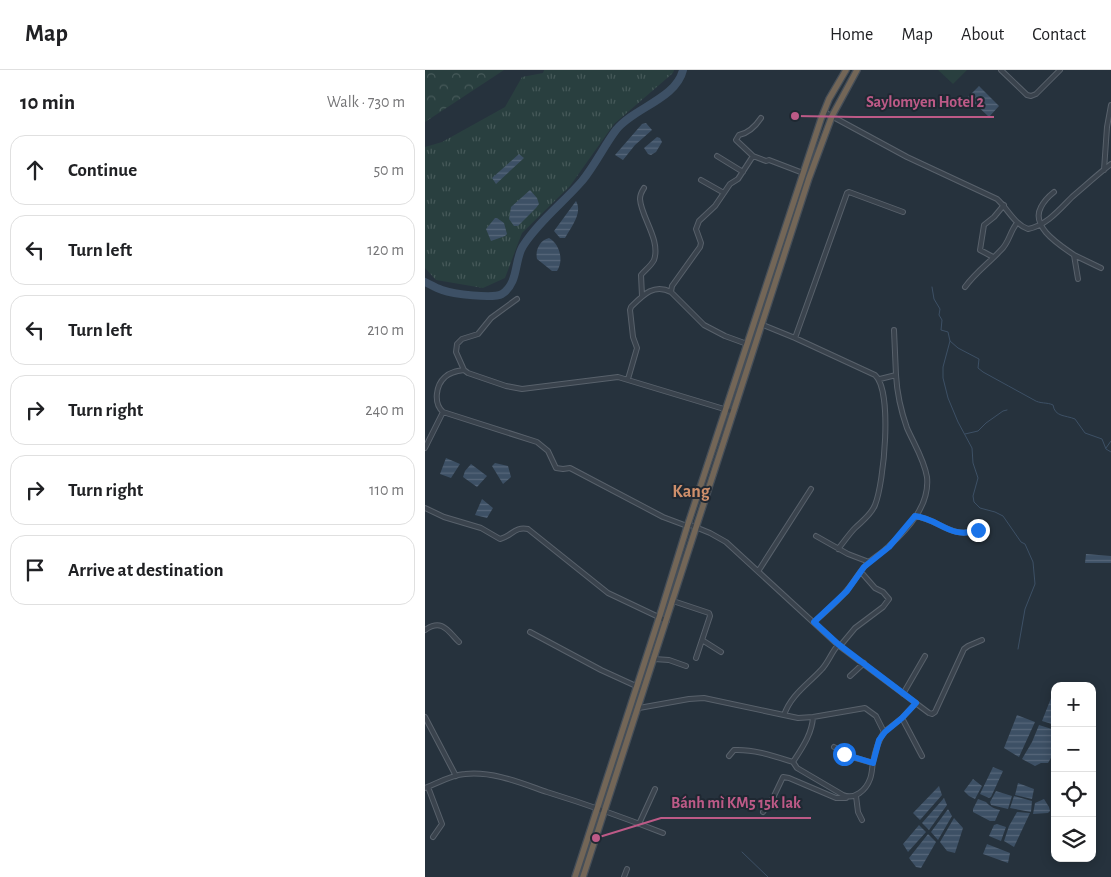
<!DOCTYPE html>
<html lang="en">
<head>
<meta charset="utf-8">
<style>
	body { margin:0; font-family:"Alegreya Sans",sans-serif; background:#f2f2f2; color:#202124 }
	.controls { position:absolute; right:15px; bottom:15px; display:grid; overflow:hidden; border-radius:10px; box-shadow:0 2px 12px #0003 }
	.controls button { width:45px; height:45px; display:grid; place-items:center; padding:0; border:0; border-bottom:1px solid #e0e0e0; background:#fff; color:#202124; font:25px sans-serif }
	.stop { position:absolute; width:15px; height:15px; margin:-11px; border:4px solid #1a73e8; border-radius:50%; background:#fff }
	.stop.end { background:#1a73e8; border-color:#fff; box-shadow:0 1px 5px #0008 }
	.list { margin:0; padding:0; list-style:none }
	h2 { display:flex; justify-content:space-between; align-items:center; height:65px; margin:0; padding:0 20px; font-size:21px }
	h2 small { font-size:16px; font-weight:400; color:#757577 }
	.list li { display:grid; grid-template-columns:32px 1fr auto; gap:15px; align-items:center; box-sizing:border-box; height:70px; margin:0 10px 10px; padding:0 10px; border:1px solid #e0e0e0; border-radius:15px }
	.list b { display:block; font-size:19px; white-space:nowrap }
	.list em { font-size:16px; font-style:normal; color:#757577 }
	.icon { flex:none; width:28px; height:28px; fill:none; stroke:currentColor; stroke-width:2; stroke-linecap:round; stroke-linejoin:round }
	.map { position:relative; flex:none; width:686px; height:807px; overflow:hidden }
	header { display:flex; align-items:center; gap:30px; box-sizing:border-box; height:70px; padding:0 25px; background:#fff; border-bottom:1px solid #e0e0e0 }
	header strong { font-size:24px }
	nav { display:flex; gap:28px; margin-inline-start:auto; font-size:18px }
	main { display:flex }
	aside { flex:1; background:#fff }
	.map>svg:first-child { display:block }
	.grass { fill:url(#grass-tufts) }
	.forest { fill:url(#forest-crowns) }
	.park { fill:#293f3f }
	.water { fill:url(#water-rules) }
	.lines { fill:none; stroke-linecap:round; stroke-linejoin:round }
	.stream { stroke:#3d5065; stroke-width:1 }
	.river { stroke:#3d5065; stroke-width:8 }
	.minor-casing { stroke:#58616b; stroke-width:6 }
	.highway-casing { stroke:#454e58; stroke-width:8 }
	.minor { stroke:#3a434d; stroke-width:4 }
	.highway { stroke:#736657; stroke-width:5.5 }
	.route { stroke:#1a73e8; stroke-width:6 }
	.labels { text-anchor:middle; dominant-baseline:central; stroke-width:4; stroke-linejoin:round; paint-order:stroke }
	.quarter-label { font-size:18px; font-weight:bold; fill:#ce8f6b; stroke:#1f2832 }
	.leader { fill:none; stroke:#bd5a87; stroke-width:2 }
	.callout-dot { fill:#bd5a87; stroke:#1f2832; stroke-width:2 }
	.callout-label { font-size:16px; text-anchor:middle; font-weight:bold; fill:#bd5a87; stroke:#1f2832; stroke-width:4; stroke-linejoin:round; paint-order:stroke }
</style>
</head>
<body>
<header>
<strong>Map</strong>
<nav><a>Home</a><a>Map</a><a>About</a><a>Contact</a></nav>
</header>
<main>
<aside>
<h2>10 min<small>Walk · 730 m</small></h2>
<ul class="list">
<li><svg class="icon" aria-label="ahead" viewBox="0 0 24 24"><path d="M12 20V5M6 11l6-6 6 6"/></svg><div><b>Continue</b></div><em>50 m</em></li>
<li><svg class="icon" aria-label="left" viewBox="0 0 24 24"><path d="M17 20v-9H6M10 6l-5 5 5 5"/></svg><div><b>Turn left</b></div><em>120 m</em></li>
<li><svg class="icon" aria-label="left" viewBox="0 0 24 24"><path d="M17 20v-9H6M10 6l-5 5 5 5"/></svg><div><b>Turn left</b></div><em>210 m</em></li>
<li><svg class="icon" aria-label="right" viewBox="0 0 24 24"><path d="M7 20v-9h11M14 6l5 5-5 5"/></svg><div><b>Turn right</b></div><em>240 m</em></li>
<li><svg class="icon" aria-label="right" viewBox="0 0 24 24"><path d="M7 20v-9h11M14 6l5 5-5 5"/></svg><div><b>Turn right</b></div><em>110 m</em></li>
<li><svg class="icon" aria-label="arrive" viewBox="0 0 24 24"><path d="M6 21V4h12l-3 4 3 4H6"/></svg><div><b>Arrive at destination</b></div></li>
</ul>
</aside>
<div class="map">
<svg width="686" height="807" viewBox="0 0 686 807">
	<defs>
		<pattern id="grass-tufts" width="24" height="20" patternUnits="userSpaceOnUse" patternTransform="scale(1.25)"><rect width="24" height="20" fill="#293f3f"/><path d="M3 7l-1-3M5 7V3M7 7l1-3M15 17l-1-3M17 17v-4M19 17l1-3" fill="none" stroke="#465959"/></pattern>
		<pattern id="forest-crowns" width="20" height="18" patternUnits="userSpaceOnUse" patternTransform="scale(1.25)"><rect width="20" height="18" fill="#293f3f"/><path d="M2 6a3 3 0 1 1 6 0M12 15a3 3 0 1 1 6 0" fill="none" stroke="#465959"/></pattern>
		<pattern id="water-rules" width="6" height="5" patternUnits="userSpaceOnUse" patternTransform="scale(1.25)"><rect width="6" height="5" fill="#3d5065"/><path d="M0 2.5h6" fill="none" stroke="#57677a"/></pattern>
	</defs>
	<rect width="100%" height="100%" fill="#26323d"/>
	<!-- grass -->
	<path class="grass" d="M119,0H249L248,3L189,54L145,116L97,163L80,208L58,218L11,210L0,198V77L17,72L80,37L97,7L118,3Z"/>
	<!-- forest -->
	<path class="forest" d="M0,0H79L0,52Z"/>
	<!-- park -->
	<path class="park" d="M513,0H542L528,14Z"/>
	<!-- water -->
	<path class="water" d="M554,16L574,36L564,47L543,27Z
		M221,53L227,60L210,75L198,90L190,85L217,54Z
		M232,67L235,68L237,72L231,82L226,85L223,84L219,78Z
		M94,84L99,88L71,114L67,108Z
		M105,120L112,128L114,134L111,138L93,156H89L84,149L86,137Z
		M151,131C158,143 146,157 140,168H135L129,161Z
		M70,148H72L79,153L82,164L80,166L66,171L61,159Z
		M124,168C135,174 139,191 132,201H127L112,189C110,180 115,170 124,168Z
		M21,388L35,394L26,408L15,404Z
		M70,393L83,396L86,407L78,414L67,396Z
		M46,394L62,406L52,417L38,407L40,401Z
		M57,429L68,438L62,448L50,445Z
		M661,484L686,486V493H660Z
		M630,618V655L617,651Z
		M592,645L610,652L594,687L579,678Z
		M614,655L630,660V681L623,693H616L610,696L597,689L607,672Z
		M568,697L578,701L566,727L564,728L555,724Z
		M548,709L557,716L550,729L544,726L539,721Z
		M593,713L609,719L607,729L590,725Z
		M514,716L517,725L495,750L488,743Z
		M571,721L587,726L583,739L566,735L565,732Z
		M589,726L607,731L606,742L585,738Z
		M519,728L522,735L504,760L497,753Z
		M553,729L561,732C565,736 567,738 575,740L570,751H565L548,742V739Z
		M619,729L624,737L625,741L623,743L608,744L610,733Z
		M523,739L527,746L513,770L506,762Z
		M592,742L605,743L589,777L579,771L584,756Z
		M529,748L538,758L530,783L522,781L515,772Z
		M572,754L581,757L576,771L564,766L569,755Z
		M494,755L501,762L483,782L478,774Z
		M503,764L511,772L496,798L491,797L484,788Z
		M562,774L585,783L583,793L558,784Z"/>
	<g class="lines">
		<!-- stream -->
		<path class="stream" d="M507,217L509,229L515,239L514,245L517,250L516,260L523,262L525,271L533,278L554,289L553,298L558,302C575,311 592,321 609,330C615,334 622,332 628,335C630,347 640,345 650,349L660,363L677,369L681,379L686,382
			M525,271L518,297V308L523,328L533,352L547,378L548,393L553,408L548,426L549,432L555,438L570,442L578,446L596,472L600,474L608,492L610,514L600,539L593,579
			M540,364L553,361L561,353L578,341L582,340
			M681,378L686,371
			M317,782L343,807"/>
		<!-- river -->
		<path class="river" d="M0,212C6,215 11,218 17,220C28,224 68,229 77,224C94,213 89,190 98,176C114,151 138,133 157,111C170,95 179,76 191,60C208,38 251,29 258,0"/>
		<defs>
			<path id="minor" d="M576,0L602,25L606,26L611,24L635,0
				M399,42L482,87L572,129C583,139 589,154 603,159C622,155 634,140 647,127C660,116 673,104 686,94
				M292,86L318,102
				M328,86L311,70L314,65C324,63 330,57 336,48
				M679,100L682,57L686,35
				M276,110L299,123
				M629,122C624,126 619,131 616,137C605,157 635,175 649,185L653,209
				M649,185L676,198
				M568,187L555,180L559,155L569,147L579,135
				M540,217C551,202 564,193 576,180C584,173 585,161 592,153
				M246,222L247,216L275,177L276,173L271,159L274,151L290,136L305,114L313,109L328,86L341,91L344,90L378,103
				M217,226L216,205C220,200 226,196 229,190C236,170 216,147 215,129C215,125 217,121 219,118
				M92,229L66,248L53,264L37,269L32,274L31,282L39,300L43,303L81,316L97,319L193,307L309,342
				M338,255L370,268L450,305C468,321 459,413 450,435C446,445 437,451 430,458C424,464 419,472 413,479
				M469,260L471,305
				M370,268L422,123L424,122L478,142
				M203,309L212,278L208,267L205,240L206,237C218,225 229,213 246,222L279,255L300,266L322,274
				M18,342L112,372L123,381L131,398L138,399L145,398L238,447L262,456
				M0,378L18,342C8,333 11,315 20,307C25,302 32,301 39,300
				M0,438L19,447L56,458L75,469C87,466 90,456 103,459L183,523L242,551
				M490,446C514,449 526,470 553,460
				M263,454L285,463L301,472L413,575L504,643L507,644L510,642L539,579L543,576L557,570
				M391,466L423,484L444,492
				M334,500L386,419
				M248,531L284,543L285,546L277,570L296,582
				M389,552C400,542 413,532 422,520C430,511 435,500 443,493C450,487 458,482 464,476C483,459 505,435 502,407C499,389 489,374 482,358C476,341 472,323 471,305L455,309
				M0,560C17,548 23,561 34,572
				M105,562L176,600L211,616
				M415,576L430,558L458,537L464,529L458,522L450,518L436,502
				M271,588L277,570
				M229,589L244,590L261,596
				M425,606L439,593
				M478,624L500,586
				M214,638L264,629L279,628L373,648L388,647L440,638L451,646L459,662C453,671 450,682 448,692C447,698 447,704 445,709C441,720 430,730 418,725L372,698L368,692C349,686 329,679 309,680L304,686
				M359,645C366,625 382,615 396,600C403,593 406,583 413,575
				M0,647L31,706
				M477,648L497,686
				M459,662L477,648L491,633
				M409,677L427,687L448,693
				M368,692C377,678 387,664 388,647
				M3,717L17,754L8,767
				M0,718C13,713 26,705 40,704C68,701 96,713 122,722C161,734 200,748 238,763
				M431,726L433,742L437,750
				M338,742L348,728L358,707L364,708L411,728H421
				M214,754L230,719
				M199,807L202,799"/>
			<path id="highway" d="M150,807L234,548L263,454L396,49L404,29L421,0
				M158,807L384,108L407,46L432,0"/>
		</defs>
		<!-- minor casing -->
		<use href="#minor" class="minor-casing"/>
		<!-- highway casing -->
		<use href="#highway" class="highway-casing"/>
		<!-- minor -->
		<use href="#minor" class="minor"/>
		<!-- highway -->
		<use href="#highway" class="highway"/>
	</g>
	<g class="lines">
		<!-- route -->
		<path class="route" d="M419,684L448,693L454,670L460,662L477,648L491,633L413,574L389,552L422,521L439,497L464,477L490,446C515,449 525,470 553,460"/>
	</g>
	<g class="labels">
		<!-- quarter labels -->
		<g class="quarter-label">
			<text x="266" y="422">Kang</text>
		</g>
	</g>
	<!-- callouts -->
	<path class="leader" d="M370 46L431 47H569M171 768L236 748H386"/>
	<g class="callout-dot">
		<circle cx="370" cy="46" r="5"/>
		<circle cx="171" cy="768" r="5"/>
	</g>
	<g class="callout-label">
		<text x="500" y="37">Saylomyen Hotel 2</text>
		<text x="311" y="738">Bánh mì KM5 15k lak</text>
	</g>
</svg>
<div class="controls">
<button>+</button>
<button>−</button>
<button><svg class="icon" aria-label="locate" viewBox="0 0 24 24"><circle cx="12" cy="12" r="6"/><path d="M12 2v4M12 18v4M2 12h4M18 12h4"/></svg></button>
<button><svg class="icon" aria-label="layers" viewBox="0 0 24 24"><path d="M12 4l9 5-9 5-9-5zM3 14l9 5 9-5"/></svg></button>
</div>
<div class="stop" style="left:419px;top:684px"></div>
<div class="stop end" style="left:553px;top:460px"></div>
</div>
</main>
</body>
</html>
